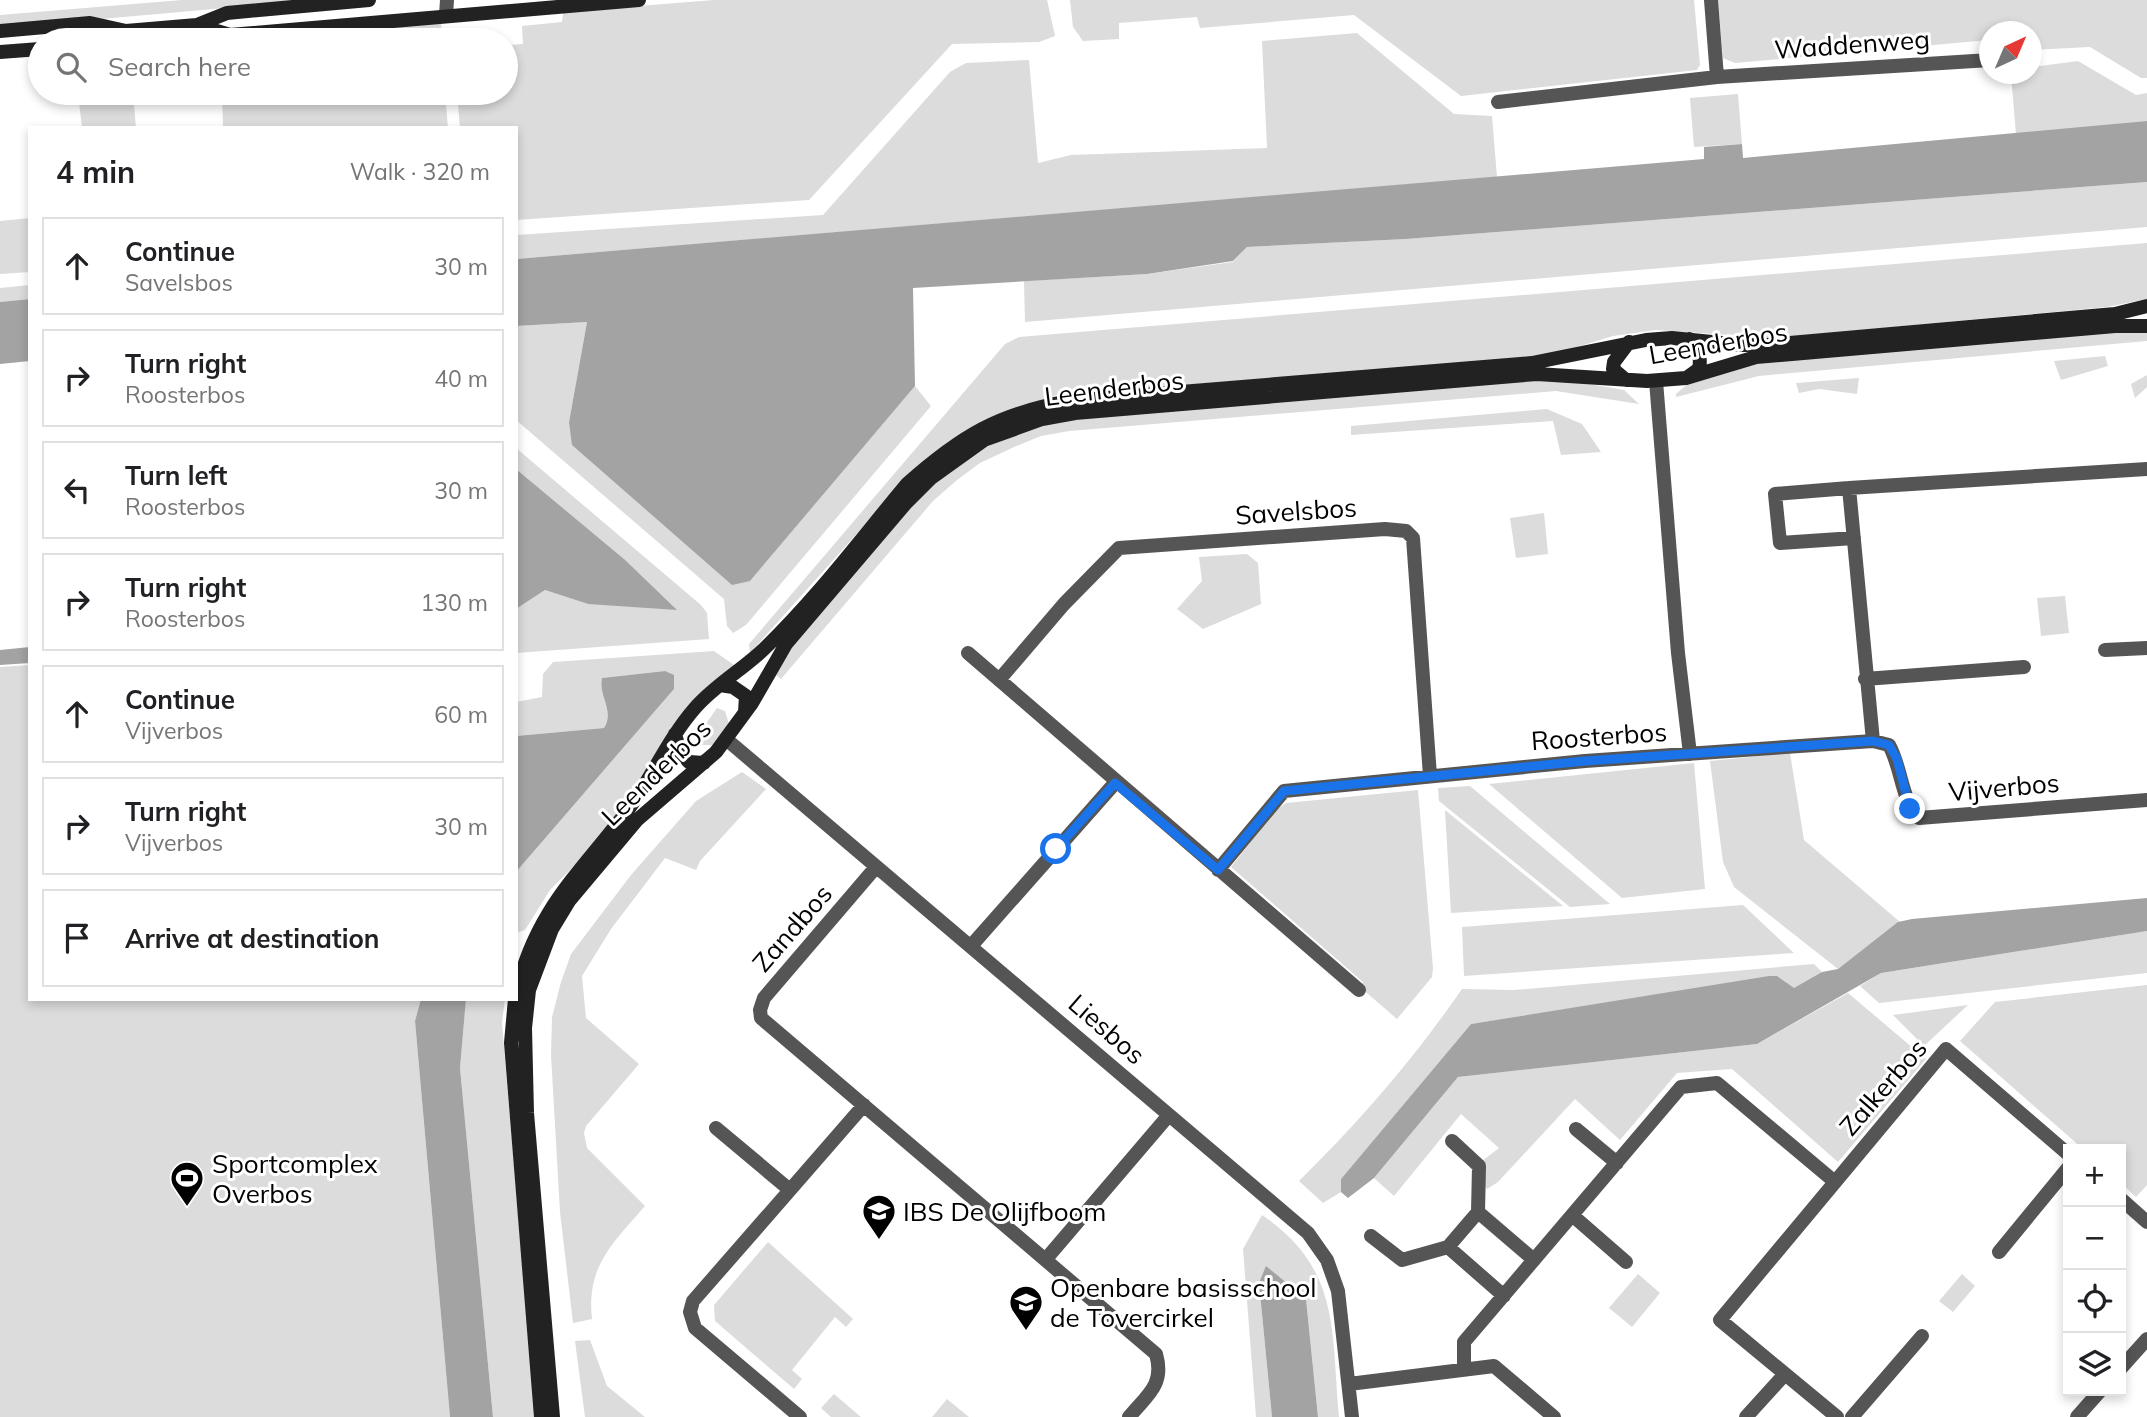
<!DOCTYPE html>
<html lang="en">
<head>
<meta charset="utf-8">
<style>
	body { margin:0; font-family:Mulish,sans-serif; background:#f2f2f2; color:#202124 }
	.controls { position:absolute; right:21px; bottom:21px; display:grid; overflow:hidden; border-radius:0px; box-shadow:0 4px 10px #0003 }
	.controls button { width:63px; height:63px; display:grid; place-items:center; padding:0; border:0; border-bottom:2px solid #e0e0e0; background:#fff; color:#202124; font:35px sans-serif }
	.compass { position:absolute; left:1979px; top:21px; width:63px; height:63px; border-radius:50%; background:#fff; box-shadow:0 4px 10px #0003; rotate:44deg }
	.stop { position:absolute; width:21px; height:21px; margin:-16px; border:5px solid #1a73e8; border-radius:50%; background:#fff }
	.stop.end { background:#1a73e8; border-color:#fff; box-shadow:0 2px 7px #0008 }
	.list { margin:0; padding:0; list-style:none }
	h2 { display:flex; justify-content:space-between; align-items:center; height:91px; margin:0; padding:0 28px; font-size:30px }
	h2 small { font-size:23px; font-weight:400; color:#757577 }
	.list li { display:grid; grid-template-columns:46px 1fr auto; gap:21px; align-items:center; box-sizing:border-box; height:98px; margin:0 14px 14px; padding:0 14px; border:2px solid #e0e0e0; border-radius:0px }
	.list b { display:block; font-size:26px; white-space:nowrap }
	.list p { margin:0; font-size:23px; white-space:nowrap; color:#757577 }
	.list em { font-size:23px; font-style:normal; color:#757577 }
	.icon { flex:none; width:38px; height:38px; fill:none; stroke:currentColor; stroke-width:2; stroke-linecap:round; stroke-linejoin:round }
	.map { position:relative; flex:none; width:2147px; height:1417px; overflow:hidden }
	.search { position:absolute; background:#fff; box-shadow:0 4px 10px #0003; left:28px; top:28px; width:490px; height:77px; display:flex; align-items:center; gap:18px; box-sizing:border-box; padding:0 24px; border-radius:38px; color:#757577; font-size:26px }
	.panel { position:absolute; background:#fff; box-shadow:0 4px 10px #0003; left:28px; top:126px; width:490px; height:875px; border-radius:0px }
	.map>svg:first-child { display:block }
	.green { fill:#dcdcdc }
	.water { fill:#a3a3a3 }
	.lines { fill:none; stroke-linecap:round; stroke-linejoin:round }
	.street { stroke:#555; stroke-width:14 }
	.secondary { stroke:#222; stroke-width:14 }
	.route { stroke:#1a73e8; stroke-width:9 }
	.labels { text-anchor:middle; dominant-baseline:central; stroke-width:6; stroke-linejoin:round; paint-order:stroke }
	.street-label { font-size:26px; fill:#000; stroke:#fff }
	.poi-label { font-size:26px; fill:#000; stroke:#fff; text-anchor:start }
</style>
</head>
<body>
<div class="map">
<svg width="2147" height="1417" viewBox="0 0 2147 1417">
	<rect width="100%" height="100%" fill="#fff"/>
	<!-- green -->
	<path class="green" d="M182,0H315L0,28V15Z
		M714,0H1047L1055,36L1039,42L952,44L809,200L516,220V128H460L457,93H506V45L523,44L522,26L562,22L563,12Z
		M1070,0H1694L1700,65L1697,70L1461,96L1354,15L1200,28L1197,17L1119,23V39L1083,41L1073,27Z
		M1718,0H2147V78H2141L2090,47L2032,50V32H1990L1989,40L1735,63L1723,58Z
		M441,20L442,40H237Z
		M1357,33L1454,114L1492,116L1497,177L516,259V235L823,215L950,72L966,63L1029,60L1038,163L1071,155L1267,148L1262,41Z
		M2078,61L2136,95L2147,93V121L2016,135L2011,74H2032V67Z
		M78,93H133L136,128H82Z
		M222,93H445L448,128H223Z
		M1738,94L1742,144L1694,147L1690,98Z
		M2147,182V227L1025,322L1024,281L1147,274L1233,262L1247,247L1406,239Z
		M30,218V272L0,274V221Z
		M2147,243V299L2107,307L1774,338L1656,330L1613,336L1548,356L1057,395L992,417L949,441L913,471L750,653L749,644L1005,344L1019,337Z
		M30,285V299L0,302V288Z
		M587,322L569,422L750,581L915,386L931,406L746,625L733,633L727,626L724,599L516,420V326Z
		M2147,329V341L1759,376L1676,397V394L1693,379L1760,361Z
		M2105,356L2108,366L2061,380L2054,361Z
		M2147,375V387L2135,398L2131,384Z
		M1549,377L1624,390L1639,404L1556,391L1069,431L1041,436L1014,447L980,463L957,480L933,501L781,679L775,674L786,653L928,488L987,444L1050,422Z
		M1859,378L1857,394L1819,389L1799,393L1796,383Z
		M1547,409L1582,424L1601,452L1561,455L1553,421L1351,435V426Z
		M516,448L701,605L707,613L709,639L516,653V609L545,590L588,604L624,559L516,469Z
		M1544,513L1548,554L1516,558L1510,518Z
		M1247,554L1258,563L1261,604L1203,629L1177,609L1202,581L1199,557Z
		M2065,596L2069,633L2041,636L2037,598Z
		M714,651L734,665L588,852L550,890L525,930L516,933V872L674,689V676L665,671L602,678C598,696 615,711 604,728L516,736V702L542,697L543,674L553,662Z
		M30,665V999H421L415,1021L450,1417H0V667Z
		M717,708L725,711L729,724L712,745H702L698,735Z
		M1790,753L1804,840L1900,922L1838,969L1734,887L1723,862L1710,761Z
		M1694,763L1705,889L1622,898L1489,784Z
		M742,772L766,789L700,861L696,870L665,858L611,929L582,976L586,1018L639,1064L586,1126L584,1133L587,1148L645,1206C613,1243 586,1266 592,1319L573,1323L560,1212L551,1055L552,1017L561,982L571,954L631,875L696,801Z
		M1470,786L1610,904L1570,907L1439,801L1438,788Z
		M1418,790L1433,968L1432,977L1397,1019L1360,987L1363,982L1231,867L1276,810L1286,803Z
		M1445,810L1563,906L1451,913Z
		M1743,905L1794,953L1464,976L1462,927Z
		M2147,931V973L1879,1003L1860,986L1881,973Z
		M1814,964L1822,972L1794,989L1777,976L1471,1024L1341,1179V1192L1323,1203L1299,1181C1361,1120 1412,1061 1462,989L1514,990Z
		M2147,985V1185L2136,1197L2121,1183V1149H2083L1960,1041L1995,1002Z
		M1848,993L1926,1059L1838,1162L1732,1069L1677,1073L1620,1140L1575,1099L1498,1182L1487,1189L1481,1181L1482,1161L1499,1148L1461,1114L1394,1196L1374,1178L1458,1077L1757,1044Z
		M466,999H505L502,1022L535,1417H493L460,1068Z
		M1968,1005L1924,1046L1893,1015Z
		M1262,1215C1341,1268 1331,1332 1339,1417H1318L1306,1299L1259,1283L1272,1417H1256L1243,1249Z
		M768,1242L853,1319L846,1327L835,1317L792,1370L802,1379L794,1389L715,1321L714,1305Z
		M1638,1274L1660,1293L1632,1327L1609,1308Z
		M1962,1274L1975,1286L1953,1312L1939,1301Z
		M590,1340L607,1386L645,1417H585L575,1341Z
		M834,1394L861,1417H831L821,1408Z
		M947,1399L969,1417H932Z"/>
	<!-- water -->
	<path class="water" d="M2147,121V182L1406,239L1247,247L1233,261L1147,274L913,288L915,386L750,581L732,585L572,445L569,422L587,322L516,326V259L1704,159V147L1742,144L1743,158Z
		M30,299V361L0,364V302Z
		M516,469L624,559L677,610L588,604L545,590L516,609Z
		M30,647V663L0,665V650Z
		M665,671L674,675V689L516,872V736L604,728C615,711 598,696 602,678Z
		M2147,898V931L1881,973L1757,1044L1458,1077L1374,1178L1348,1198L1341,1192V1179L1471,1024L1769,976H1777L1794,988L1822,972L1838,969L1898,922L1912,919Z
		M421,999H466L460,1068L493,1417H450L415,1021Z
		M1266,1266L1306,1299L1318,1417H1272L1259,1283Z"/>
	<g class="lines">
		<!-- street -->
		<path class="street" d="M1711,0L1717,77
			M446,15L447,0
			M1498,102L1717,77L1990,60
			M1656,381L1678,653L1690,754
			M1849,488L1775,494L1780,543L1854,538
			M2105,650L2147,648
			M968,653L1359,990
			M1865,679L2024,667
			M999,680L1064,604L1119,548L1385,529L1406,531L1413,538L1430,776
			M726,739L1308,1233L1327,1260L1338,1291L1352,1417
			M1873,741L1849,488L2147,469
			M876,867L764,998L760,1010L761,1018L1156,1354C1165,1385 1147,1395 1129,1417
			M1218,870L1284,791L1585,761L1873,741L1889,745C1902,768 1901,800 1919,818L2147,800
			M971,946L1115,783
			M716,1128L790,1190L864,1105
			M1576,1129L1617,1163
			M790,1190L693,1301L690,1312L695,1328L800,1417
			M2121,1199L2147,1222
			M1478,1212L1534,1260
			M1572,1215L1626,1262
			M1371,1236L1402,1260L1448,1247L1478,1212L1479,1166L1452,1141
			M1448,1247L1504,1296
			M1999,1252L2068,1168
			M1046,1259L1169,1115
			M2121,1368L2147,1339
			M1464,1369V1342L1681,1087L1717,1083L1835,1182
			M1349,1384L1494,1366L1554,1417
			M1746,1417L1785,1374
			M1837,1417L1720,1320L1946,1049L2068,1154
			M1852,1417L1922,1336
			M2077,1417L2100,1391"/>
		<!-- secondary -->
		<path class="secondary" d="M197,25L230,35L639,0
			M0,31L90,23L126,31L197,25L227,13L369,0
			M109,40L126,31
			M0,52L40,49
			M1688,377L1699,369C1702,355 1697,349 1689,339
			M1626,380L1613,369L1614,362L1629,342
			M720,685L733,687L746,696L745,712
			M675,734L680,752L689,762L704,763
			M516,994C535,912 576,877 625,814C651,780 667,740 695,708C715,685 742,670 764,649C816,599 861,539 907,484C961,436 999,413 1071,401L1532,363L1646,340L1672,338L1742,345H1766L2115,314L2147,306
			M515,999L511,1043L541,1417
			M553,1417L527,1113L525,1028L529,990L552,929L569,901L637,820L716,752L752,703L786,644L906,503L931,478L984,440L1042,419L1075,413L1537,374L1647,381L1686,378L1756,357L2115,326H2147"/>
	</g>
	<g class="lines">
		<!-- route -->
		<path class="route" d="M1056,849L1115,783L1218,870L1284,791L1585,761L1873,741L1889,745L1897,759L1910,809"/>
	</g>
	<!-- icons -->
	<defs>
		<symbol id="stadium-pin" viewBox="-11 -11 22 30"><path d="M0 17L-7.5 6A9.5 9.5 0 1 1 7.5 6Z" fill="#000" stroke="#fff"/><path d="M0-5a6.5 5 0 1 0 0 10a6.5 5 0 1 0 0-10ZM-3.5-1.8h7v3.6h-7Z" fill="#fff"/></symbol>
		<symbol id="school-pin" viewBox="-11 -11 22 30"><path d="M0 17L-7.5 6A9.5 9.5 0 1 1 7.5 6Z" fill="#000" stroke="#fff"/><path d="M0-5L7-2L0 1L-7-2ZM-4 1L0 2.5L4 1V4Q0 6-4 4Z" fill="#fff"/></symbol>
	</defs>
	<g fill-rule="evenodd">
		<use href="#stadium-pin" x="168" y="1159" width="38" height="52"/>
		<use href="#school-pin" x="860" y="1192" width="38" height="52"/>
		<use href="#school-pin" x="1007" y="1283" width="38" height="52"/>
	</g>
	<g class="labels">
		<!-- street labels -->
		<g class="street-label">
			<text transform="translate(1852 44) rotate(-4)">Waddenweg</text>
			<text transform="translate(1718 343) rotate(-10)">Leenderbos</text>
			<text transform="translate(1114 388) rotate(-7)">Leenderbos</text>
			<text transform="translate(1296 511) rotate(-4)">Savelsbos</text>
			<text transform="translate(1599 736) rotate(-4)">Roosterbos</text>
			<text transform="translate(656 772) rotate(-44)">Leenderbos</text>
			<text transform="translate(2004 787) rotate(-5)">Vijverbos</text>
			<text transform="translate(792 928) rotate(-49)">Zandbos</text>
			<text transform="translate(1107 1029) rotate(41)">Liesbos</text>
			<text transform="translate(1883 1087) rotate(-49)">Zalkerbos</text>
		</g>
		<!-- poi labels -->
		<g class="poi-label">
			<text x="212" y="1163">Sportcomplex<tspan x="212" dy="30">Overbos</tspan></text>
			<text x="903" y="1211">IBS De Olijfboom</text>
			<text x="1050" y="1287">Openbare basisschool<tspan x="1050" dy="30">de Tovercirkel</tspan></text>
		</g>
	</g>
</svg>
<div class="controls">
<button>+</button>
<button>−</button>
<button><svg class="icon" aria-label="locate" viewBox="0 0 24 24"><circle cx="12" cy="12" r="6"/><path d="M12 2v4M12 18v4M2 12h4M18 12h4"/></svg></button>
<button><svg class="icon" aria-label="layers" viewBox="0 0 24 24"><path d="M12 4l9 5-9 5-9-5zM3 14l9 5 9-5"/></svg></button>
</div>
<svg class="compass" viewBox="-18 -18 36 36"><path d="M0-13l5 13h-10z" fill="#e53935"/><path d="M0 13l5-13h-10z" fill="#757577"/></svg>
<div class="stop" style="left:1056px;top:849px"></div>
<div class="stop end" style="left:1910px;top:809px"></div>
<div class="search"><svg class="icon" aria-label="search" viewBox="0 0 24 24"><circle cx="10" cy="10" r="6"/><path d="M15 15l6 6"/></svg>Search here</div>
<section class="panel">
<h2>4 min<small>Walk · 320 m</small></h2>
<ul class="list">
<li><svg class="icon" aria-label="ahead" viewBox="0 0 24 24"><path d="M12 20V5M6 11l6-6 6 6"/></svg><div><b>Continue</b><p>Savelsbos</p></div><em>30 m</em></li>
<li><svg class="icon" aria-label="right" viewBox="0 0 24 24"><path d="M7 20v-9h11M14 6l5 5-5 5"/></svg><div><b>Turn right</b><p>Roosterbos</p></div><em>40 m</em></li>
<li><svg class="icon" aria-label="left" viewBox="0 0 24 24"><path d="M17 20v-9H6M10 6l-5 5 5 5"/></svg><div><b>Turn left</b><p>Roosterbos</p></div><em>30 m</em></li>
<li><svg class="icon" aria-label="right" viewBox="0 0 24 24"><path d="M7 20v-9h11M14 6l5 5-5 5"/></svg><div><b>Turn right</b><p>Roosterbos</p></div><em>130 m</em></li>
<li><svg class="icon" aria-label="ahead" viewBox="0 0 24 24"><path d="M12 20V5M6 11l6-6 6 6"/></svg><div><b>Continue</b><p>Vijverbos</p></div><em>60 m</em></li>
<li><svg class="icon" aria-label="right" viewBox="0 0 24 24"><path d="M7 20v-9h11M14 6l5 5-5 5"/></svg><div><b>Turn right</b><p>Vijverbos</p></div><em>30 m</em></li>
<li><svg class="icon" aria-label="arrive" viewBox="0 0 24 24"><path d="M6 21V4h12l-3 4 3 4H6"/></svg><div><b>Arrive at destination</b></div></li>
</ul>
</section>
</div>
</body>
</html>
